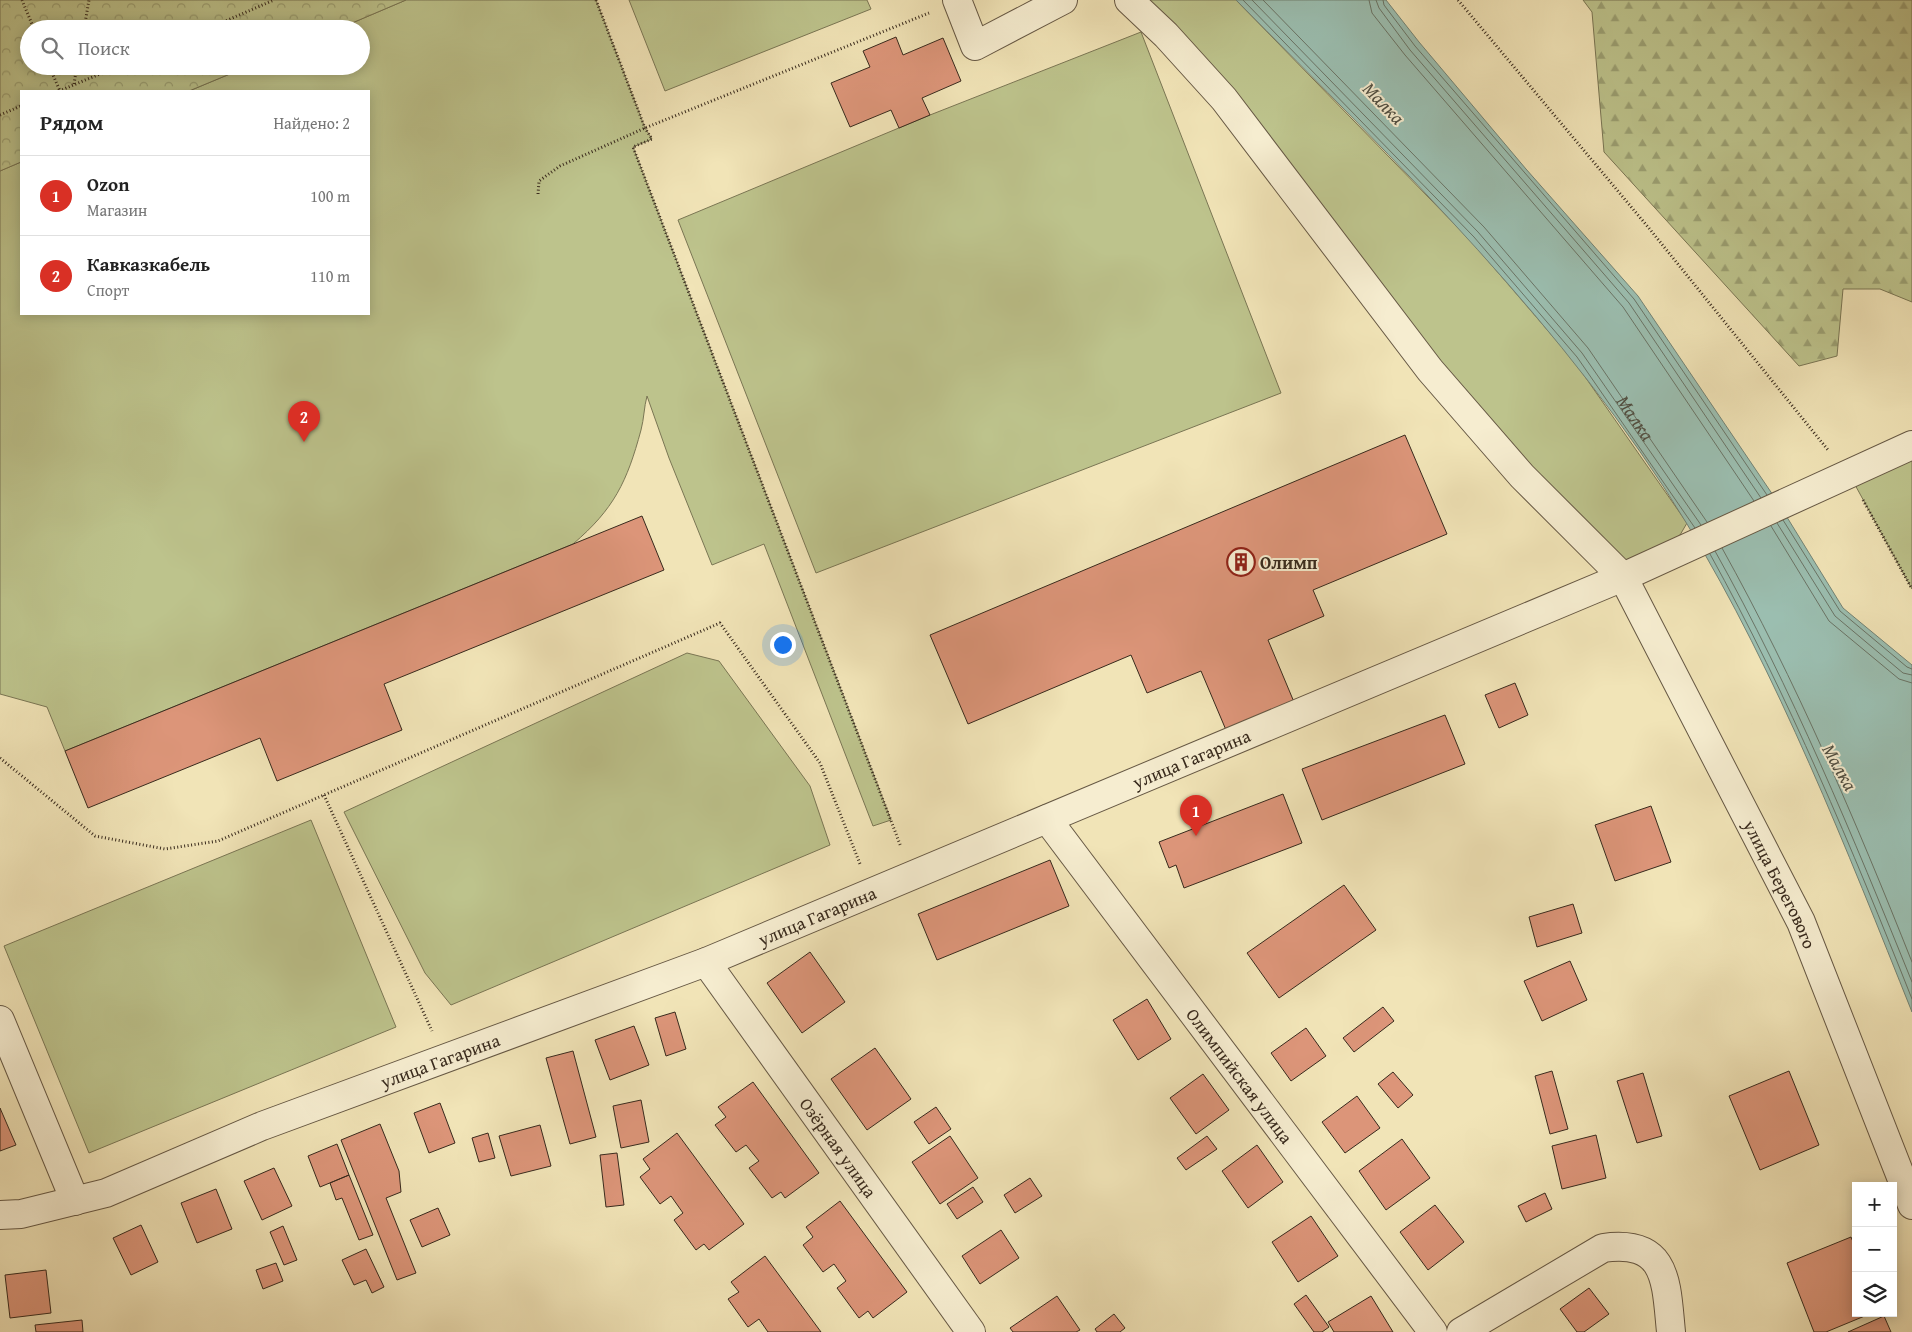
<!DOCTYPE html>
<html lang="ru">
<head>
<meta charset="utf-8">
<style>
	body { margin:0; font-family:"Gentium Book Plus",serif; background:#f6f6f6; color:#222 }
	.controls { position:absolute; right:15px; bottom:15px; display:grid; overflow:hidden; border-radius:0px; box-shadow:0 2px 12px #0003 }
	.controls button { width:45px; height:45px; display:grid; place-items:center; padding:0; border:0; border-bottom:1px solid #e0e0e0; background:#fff; color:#222; font:25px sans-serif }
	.you { position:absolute; left:782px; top:644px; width:18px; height:18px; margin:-12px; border:4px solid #fff; border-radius:50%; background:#1a73e8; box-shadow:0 0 0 8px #1a73e833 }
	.badge { display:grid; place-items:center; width:32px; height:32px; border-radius:50%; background:#d93025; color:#fff; font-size:16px; font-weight:700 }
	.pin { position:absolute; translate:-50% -41px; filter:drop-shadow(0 1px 2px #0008) }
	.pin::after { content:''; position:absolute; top:26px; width:18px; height:15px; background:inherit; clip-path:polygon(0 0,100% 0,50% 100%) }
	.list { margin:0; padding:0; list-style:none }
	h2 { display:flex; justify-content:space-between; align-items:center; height:65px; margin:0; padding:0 20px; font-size:21px }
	h2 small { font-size:16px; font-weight:400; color:#767676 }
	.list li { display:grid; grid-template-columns:32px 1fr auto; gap:15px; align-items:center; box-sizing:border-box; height:80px; padding:0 20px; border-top:1px solid #e0e0e0 }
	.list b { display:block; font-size:19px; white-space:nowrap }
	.list p { margin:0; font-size:16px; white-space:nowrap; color:#767676 }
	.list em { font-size:16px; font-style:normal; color:#767676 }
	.icon { flex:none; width:28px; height:28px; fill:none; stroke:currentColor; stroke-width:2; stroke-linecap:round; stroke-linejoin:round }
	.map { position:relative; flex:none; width:1912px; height:1332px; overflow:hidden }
	.search { position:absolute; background:#fff; box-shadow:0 2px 12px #0003; left:20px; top:20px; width:350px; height:55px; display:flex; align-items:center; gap:12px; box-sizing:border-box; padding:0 18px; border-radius:28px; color:#767676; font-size:19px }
	.panel { position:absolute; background:#fff; box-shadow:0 2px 12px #0003; left:20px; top:90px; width:350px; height:225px; border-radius:0px }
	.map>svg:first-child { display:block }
	.green { fill:#bdc38c; stroke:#7a7654 }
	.forest { fill:url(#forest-firs); stroke:#7a7654 }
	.park { fill:url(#park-crowns); stroke:#7a7654 }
	.water { fill:#9bbeb0; stroke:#738375 }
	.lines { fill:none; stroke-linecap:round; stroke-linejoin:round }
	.shore { stroke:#6a7466; stroke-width:1 }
	.building { fill:#dc9579; stroke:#382a1d }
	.minor-casing { stroke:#665844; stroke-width:30 }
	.path { stroke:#382a1d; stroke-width:3; stroke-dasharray:1 2.5; stroke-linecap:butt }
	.minor { stroke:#f6edd0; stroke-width:28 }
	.labels { text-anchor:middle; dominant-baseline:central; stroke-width:4; stroke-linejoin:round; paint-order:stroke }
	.poi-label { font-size:18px; font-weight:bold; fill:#382a1d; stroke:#f6edd0; text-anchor:start }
	.street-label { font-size:18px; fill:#382a1d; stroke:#f6edd0 }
	.water-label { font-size:19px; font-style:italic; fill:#514f42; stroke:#f6edd0 }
</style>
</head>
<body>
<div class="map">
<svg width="1912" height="1332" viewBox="0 0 1912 1332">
	<defs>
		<pattern id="forest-firs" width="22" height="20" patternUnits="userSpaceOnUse" patternTransform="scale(1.25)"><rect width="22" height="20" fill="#bdc38c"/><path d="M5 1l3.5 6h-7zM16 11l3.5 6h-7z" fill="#9b9f72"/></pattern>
		<pattern id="park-crowns" width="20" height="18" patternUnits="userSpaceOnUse" patternTransform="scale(1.25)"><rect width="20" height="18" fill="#bdc38c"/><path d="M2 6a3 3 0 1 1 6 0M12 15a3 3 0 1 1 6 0" fill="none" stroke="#9b9f72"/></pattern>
	</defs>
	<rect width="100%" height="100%" fill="#f1e4b7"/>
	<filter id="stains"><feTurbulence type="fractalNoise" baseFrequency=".004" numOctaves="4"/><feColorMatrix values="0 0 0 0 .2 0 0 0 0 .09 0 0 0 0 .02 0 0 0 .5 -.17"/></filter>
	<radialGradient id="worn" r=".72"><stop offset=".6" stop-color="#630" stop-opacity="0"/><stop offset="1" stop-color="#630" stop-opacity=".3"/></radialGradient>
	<!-- green -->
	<path class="green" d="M406,0H596L645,128L652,139L633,147L891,820L873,826L764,544L712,565L669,458L647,396C644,407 644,419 641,430C627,482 614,509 573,544L65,751L47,707L0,694V171L21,162V314H369V91H189L249,66H361V29H338Z
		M629,0H867L871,9L665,91Z
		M1129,0H1236L1470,240L1574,361L1687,523L1680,535L1623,577Z
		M1141,32L1281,393L816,573L678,220L930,115Z
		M1912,459V589L1854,483Z
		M687,653L719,661L810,786L830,845L451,1005L425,973L344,812Z
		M311,820L396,1027L89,1153L4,946Z"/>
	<!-- forest -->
	<path class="forest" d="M1583,0H1912V302L1880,289H1843L1837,356L1799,366L1604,152L1592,12Z"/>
	<!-- park -->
	<path class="park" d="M0,0H406L338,29H29V66H249L189,91H21V162L0,171Z"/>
	<!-- water -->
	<path class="water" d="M1236,0H1386L1419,42L1526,169L1638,296L1777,501L1843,608L1912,665V1012C1847,850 1778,674 1687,524C1567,326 1398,164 1236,0Z"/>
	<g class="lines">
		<!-- shore -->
		<g class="shore">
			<path d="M1243,0L1474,237L1577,357L1695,528"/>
			<path d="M1252,0L1478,232L1582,353L1701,525"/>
			<path id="s1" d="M1263,0L1484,227L1588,348L1707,522"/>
			<path d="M1369,0L1372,13L1405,55L1623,307L1754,501"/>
			<path d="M1376,0L1379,8L1410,50L1629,303L1761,498"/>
			<path d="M1383,0L1384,5L1415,46L1634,299L1767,495"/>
			<path d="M1783,520L1840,611L1907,667L1912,669"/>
			<path d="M1777,523L1835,616L1903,673L1912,675"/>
			<path d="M1771,526L1829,621L1899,679L1912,683"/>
			<path d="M1722,548C1796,681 1856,821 1912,962"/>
			<path d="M1715,551C1792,689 1853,836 1912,982"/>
			<path d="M1710,554C1789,697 1852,848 1912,999"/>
		</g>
	</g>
	<!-- building -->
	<path class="building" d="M896,37L903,55L943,38L961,81L922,98L930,115L899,128L891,110L850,127L831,83L870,67L863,51Z
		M1405,435L1447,534L1313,590L1324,616L1268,640L1294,702L1226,730L1201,671L1147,693L1131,655L968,724L930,635Z
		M642,516L664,570L384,684L402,730L277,781L260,738L88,808L65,751Z
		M1515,683L1528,715L1499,728L1485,695Z
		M1445,715L1465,764L1322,820L1302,769Z
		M1283,794L1302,843L1184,888L1176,865L1169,868L1159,842Z
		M1651,806L1671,862L1615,881L1595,825Z
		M1050,860L1069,906L937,960L918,914Z
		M1344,885L1376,930L1279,998L1247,953Z
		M1573,904L1582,933L1537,947L1529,917Z
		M810,952L845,1002L802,1033L767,983Z
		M1570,961L1587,1000L1542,1021L1524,981Z
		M1147,999L1171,1039L1138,1060L1113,1020Z
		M1383,1007L1394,1021L1354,1052L1343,1038Z
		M675,1012L686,1049L666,1056L655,1018Z
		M634,1026L649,1065L610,1080L595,1040Z
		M1306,1028L1326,1056L1291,1081L1271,1053Z
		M875,1048L911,1099L867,1130L831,1079Z
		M573,1051L596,1137L570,1144L546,1058Z
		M1552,1071L1568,1129L1550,1134L1535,1076Z
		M1789,1071L1819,1145L1760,1170L1729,1096Z
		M1393,1072L1413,1095L1398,1108L1378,1084Z
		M1643,1073L1662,1136L1637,1143L1617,1081Z
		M1203,1074L1229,1110L1196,1134L1170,1098Z
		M753,1082L819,1173L785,1198L781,1192L772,1198L749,1168L759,1161L746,1145L736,1152L715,1125L726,1117L718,1107Z
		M1357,1096L1380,1128L1345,1153L1322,1122Z
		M641,1100L649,1142L621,1148L613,1106Z
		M440,1103L455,1143L429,1153L414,1113Z
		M936,1107L951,1129L929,1144L914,1122Z
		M0,1108L16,1145L0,1151Z
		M380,1124L399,1171L401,1192L386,1198L416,1273L397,1280L341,1140Z
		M540,1125L551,1166L511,1176L499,1136Z
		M488,1133L495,1158L479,1162L472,1138Z
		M677,1133L744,1224L709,1250L704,1244L696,1250L674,1220L683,1213L671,1196L660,1204L640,1177L650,1169L643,1159Z
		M1596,1135L1606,1178L1562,1189L1552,1146Z
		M950,1136L978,1178L940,1204L912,1162Z
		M1207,1136L1217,1149L1186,1170L1177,1158Z
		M1402,1139L1430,1178L1386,1210L1359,1171Z
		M337,1144L349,1175L320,1187L308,1156Z
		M1257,1145L1283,1182L1248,1208L1222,1171Z
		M617,1153L624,1205L606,1207L600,1155Z
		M274,1168L292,1206L262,1220L244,1181Z
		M349,1175L373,1235L359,1240L342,1198L336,1200L330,1183Z
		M1030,1178L1042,1196L1015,1213L1004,1195Z
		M973,1187L983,1202L957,1219L947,1204Z
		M216,1189L232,1229L197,1243L181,1203Z
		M1545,1193L1552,1209L1526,1222L1518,1206Z
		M840,1201L907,1292L873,1318L868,1311L859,1318L837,1288L846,1281L834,1264L823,1272L803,1245L813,1237L806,1227Z
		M1435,1205L1464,1242L1428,1270L1400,1232Z
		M438,1208L450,1235L422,1247L410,1220Z
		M1311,1216L1338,1256L1298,1282L1272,1242Z
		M141,1225L158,1262L131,1275L113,1238Z
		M283,1226L297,1260L284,1265L270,1232Z
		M1001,1230L1019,1258L980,1284L962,1256Z
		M1851,1237L1856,1249V1313H1872L1826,1332H1814L1787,1263Z
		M366,1249L384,1287L372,1293L366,1280L354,1285L342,1260Z
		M765,1256L821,1332H768L759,1319L748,1327L728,1299L739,1292L731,1282Z
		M276,1263L283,1281L263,1289L256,1270Z
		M46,1270L51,1313L10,1318L5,1275Z
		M1589,1288L1609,1314L1584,1332H1577L1560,1309Z
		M1306,1295L1329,1327L1322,1332H1314L1294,1304Z
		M1057,1296L1080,1330L1076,1332H1013L1010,1328Z
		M1371,1296L1393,1332H1334L1328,1322Z
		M1114,1314L1125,1328L1120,1332H1097L1095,1329Z
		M1884,1316L1891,1332H1848Z
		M82,1320L83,1332H36L35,1325Z"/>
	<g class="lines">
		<defs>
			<g id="minor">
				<path d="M957,0L975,46L1063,0"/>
				<path id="s2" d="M1129,0L1166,35L1224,99L1430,370L1522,476L1623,577L1801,922L1912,1205"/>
				<path id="s3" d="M1047,819L1433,1332"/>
				<path id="s4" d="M706,962L971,1332"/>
				<path d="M0,1020L75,1201"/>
				<path id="s5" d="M0,1215L21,1214L106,1193L262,1126L706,962L1623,577L1912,445"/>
				<path d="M1461,1332L1603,1248C1668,1239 1666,1282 1671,1332"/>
			</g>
		</defs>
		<!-- minor casing -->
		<use href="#minor" class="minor-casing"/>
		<!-- path -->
		<path class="path" d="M22,0L34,29
			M596,0L645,128L652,139L633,147L901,847
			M1458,0L1648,227L1828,450
			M84,29L89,0
			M207,29L274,0
			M49,66L60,91
			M74,84L77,66
			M59,91L119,66
			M0,115L21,106
			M538,194L539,181L560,166L645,128L929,13
			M1863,500L1912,589
			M0,758L95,836L165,849L218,841L720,623L820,763L860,864
			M324,795L432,1031"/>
		<!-- minor -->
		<use href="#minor" class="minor"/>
	</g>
	<!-- icons -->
	<defs>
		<symbol id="building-ring" viewBox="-11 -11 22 22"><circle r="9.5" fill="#f6edd0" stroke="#8f2418" stroke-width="1.5"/><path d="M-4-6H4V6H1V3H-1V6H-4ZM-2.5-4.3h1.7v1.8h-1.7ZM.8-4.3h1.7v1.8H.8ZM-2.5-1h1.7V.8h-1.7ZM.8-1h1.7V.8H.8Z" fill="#8f2418"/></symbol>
	</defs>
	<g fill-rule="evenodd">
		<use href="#building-ring" x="1225" y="546" width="32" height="32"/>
	</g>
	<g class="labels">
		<!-- poi labels -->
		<g class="poi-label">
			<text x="1260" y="562">Олимп</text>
		</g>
		<!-- street labels -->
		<g class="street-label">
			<text stroke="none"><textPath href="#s5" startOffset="1278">улица Гагарина</textPath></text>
			<text stroke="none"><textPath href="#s2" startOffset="1106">улица Берегового</textPath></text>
			<text stroke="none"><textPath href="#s5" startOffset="872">улица Гагарина</textPath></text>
			<text stroke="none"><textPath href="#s5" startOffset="468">улица Гагарина</textPath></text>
			<text stroke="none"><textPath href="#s3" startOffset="321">Олимпийская улица</textPath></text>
			<text stroke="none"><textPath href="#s4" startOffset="228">Озёрная улица</textPath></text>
		</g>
		<!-- water labels -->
		<g class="water-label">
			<text transform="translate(1384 103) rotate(46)">Малка</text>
			<text stroke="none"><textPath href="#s1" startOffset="561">Малка</textPath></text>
			<text transform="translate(1840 767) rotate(60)">Малка</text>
		</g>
	</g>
	<rect width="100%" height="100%" filter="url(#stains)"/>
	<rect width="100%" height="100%" fill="url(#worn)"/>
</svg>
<div class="controls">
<button>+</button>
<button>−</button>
<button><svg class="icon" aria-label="layers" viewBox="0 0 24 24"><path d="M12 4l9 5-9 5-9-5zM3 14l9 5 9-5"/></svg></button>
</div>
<div class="you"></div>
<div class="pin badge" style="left:1196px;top:836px">1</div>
<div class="pin badge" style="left:304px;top:442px">2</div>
<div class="search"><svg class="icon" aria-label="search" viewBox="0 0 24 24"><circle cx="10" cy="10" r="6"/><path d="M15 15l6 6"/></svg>Поиск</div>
<section class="panel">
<h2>Рядом<small>Найдено: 2</small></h2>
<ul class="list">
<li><span class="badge">1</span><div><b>Ozon</b><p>Магазин</p></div><em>100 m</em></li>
<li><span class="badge">2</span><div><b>Кавказкабель</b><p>Спорт</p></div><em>110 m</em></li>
</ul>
</section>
</div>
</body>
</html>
